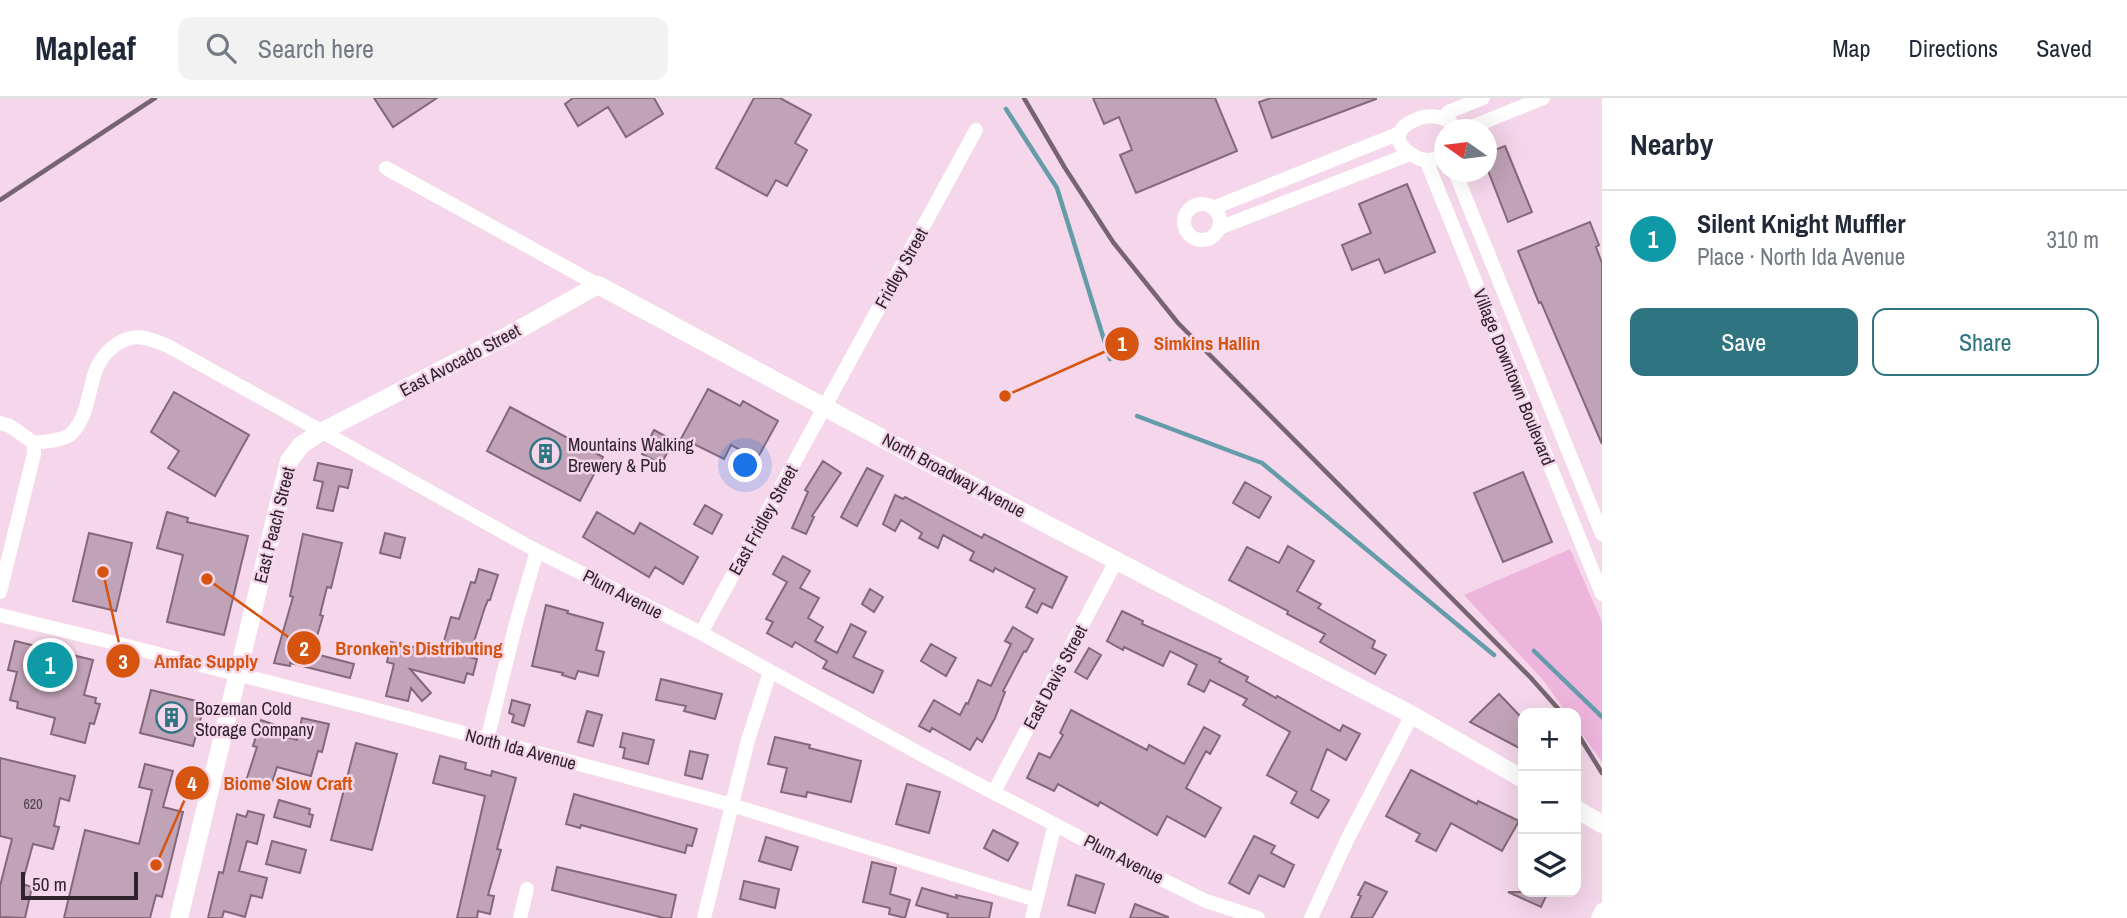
<!DOCTYPE html>
<html lang="en">
<head>
<meta charset="utf-8">
<style>
	body { margin:0; font-family:"Archivo Narrow",sans-serif; background:#f2f2f3; color:#1f2937 }
	.controls { position:absolute; right:21px; bottom:21px; display:grid; overflow:hidden; border-radius:14px; box-shadow:0 7px 28px #0002 }
	.controls button { width:63px; height:63px; display:grid; place-items:center; padding:0; border:0; border-bottom:2px solid #e0e1e3; background:#fff; color:#1f2937; font:35px sans-serif }
	.compass { position:absolute; left:1434px; top:21px; width:63px; height:63px; border-radius:50%; background:#fff; box-shadow:0 7px 28px #0002; rotate:284deg }
	.scale { position:absolute; left:21px; bottom:18px; width:117px; box-sizing:border-box; padding-left:7px; border:4px solid #2f242c; border-top:0; font-size:19px; line-height:24px; white-space:nowrap; color:#2f242c; -webkit-text-stroke:5px #f5d6ea; paint-order:stroke }
	.you { position:absolute; left:746px; top:368px; width:24px; height:24px; margin:-18px; border:5px solid #fff; border-radius:50%; background:#1a73e8; box-shadow:0 0 0 10px #1a73e833 }
	.badge { display:grid; place-items:center; width:46px; height:46px; border-radius:50%; background:#2e7481; color:#fff; font-size:23px; font-weight:700 }
	.pin { position:absolute; translate:-50% -50%; border:4px solid #fff; box-shadow:0 2px 7px #0006 }
	.list { margin:0; padding:0; list-style:none }
	h2 { display:flex; justify-content:space-between; align-items:center; height:91px; margin:0; padding:0 28px; font-size:30px }
	h2 small { font-size:23px; font-weight:400; color:#747a83 }
	.list li { display:grid; grid-template-columns:46px 1fr auto; gap:21px; align-items:center; box-sizing:border-box; height:98px; padding:0 28px; border-top:2px solid #e0e1e3 }
	.list b { display:block; font-size:26px; white-space:nowrap }
	.list p { margin:0; font-size:23px; white-space:nowrap; color:#747a83 }
	.list em { font-size:23px; font-style:normal; color:#747a83 }
	.actions { display:flex; gap:14px; padding:21px 28px }
	.actions a { flex:1; padding:16px 0; border:2px solid #2e7481; border-radius:14px; text-align:center; font-size:24px; color:#2e7481 }
	.actions .main { background:#2e7481; color:#fff }
	.icon { flex:none; width:38px; height:38px; fill:none; stroke:currentColor; stroke-width:2; stroke-linecap:round; stroke-linejoin:round }
	.map { position:relative; flex:none; width:1602px; height:820px; overflow:hidden }
	header { display:flex; align-items:center; gap:42px; box-sizing:border-box; height:98px; padding:0 35px; background:#fff; border-bottom:2px solid #e0e1e3 }
	header strong { font-size:33px }
	nav { display:flex; gap:38px; margin-inline-start:auto; font-size:24px }
	.search { width:490px; height:63px; background:#f2f2f3; display:flex; align-items:center; gap:18px; box-sizing:border-box; padding:0 24px; border-radius:14px; color:#747a83; font-size:26px }
	main { display:flex }
	aside { flex:1; background:#fff }
	.map>svg:first-child { display:block }
	.green { fill:#eeb5dc }
	.lines { fill:none; stroke-linecap:round; stroke-linejoin:round }
	.stream { stroke:#649ca9; stroke-width:4.5 }
	.building { fill:#c1a3b7; stroke:#83687a; stroke-width:2 }
	.minor { stroke:#fff; stroke-width:14 }
	.tertiary { stroke:#fff; stroke-width:18 }
	.rail { stroke:#766470; stroke-width:4.5 }
	.labels { text-anchor:middle; dominant-baseline:central; stroke-width:5; stroke-linejoin:round; paint-order:stroke }
	.number-label { font-size:14px; fill:#54444f }
	.street-label { font-size:18px; fill:#2f242c; stroke:#f5d6ea }
	.poi-label { font-size:18px; fill:#2f242c; stroke:#f5d6ea; text-anchor:start }
	.leader { fill:none; stroke:#d6540f; stroke-width:2.5 }
	.callout-dot { fill:#d6540f; stroke:#f5d6ea; stroke-width:2.5 }
	.mark-label { font-size:21px; text-anchor:middle; font-weight:bold; fill:#fff }
	.callout-label { font-size:19px; text-anchor:middle; font-weight:bold; fill:#d6540f; stroke:#f5d6ea; stroke-width:5; stroke-linejoin:round; paint-order:stroke }
</style>
</head>
<body>
<header>
<strong>Mapleaf</strong>
<div class="search"><svg class="icon" aria-label="search" viewBox="0 0 24 24"><circle cx="10" cy="10" r="6"/><path d="M15 15l6 6"/></svg>Search here</div>
<nav><a>Map</a><a>Directions</a><a>Saved</a></nav>
</header>
<main>
<div class="map">
<svg width="1602" height="820" viewBox="0 0 1602 820">
	<rect width="100%" height="100%" fill="#f5d6ea"/>
	<!-- green -->
	<path class="green" d="M1570,451L1602,524V664L1576,628V615H1567L1543,582L1464,497Z"/>
	<g class="lines">
		<!-- stream -->
		<path class="stream" d="M1006,11L1057,90L1110,261
			M1137,318L1262,365L1494,557
			M1534,553L1602,619"/>
	</g>
	<!-- building -->
	<path class="building" d="M374,0H437L393,29Z
		M573,0H654L663,16L626,39L608,9L578,28L565,6Z
		M754,0H780L811,17L795,45L807,52L787,88L776,82L767,98L716,70Z
		M1093,0H1215L1237,53L1136,95L1120,57L1132,52L1119,19L1104,26Z
		M1271,0H1376V1L1272,40L1259,4Z
		M1505,48L1532,114L1508,124L1487,70V55Z
		M1407,86L1435,154L1385,175L1379,161L1352,172L1342,147L1371,135L1359,106Z
		M1590,124L1599,147L1596,149L1602,165V346L1541,204L1539,205L1518,153Z
		M708,291L740,308L743,303L778,323L757,361L731,347L724,361L694,346L689,354L677,348Z
		M174,294L249,337L215,398L168,370L179,353L151,334Z
		M510,309L603,359L580,403L487,353Z
		M654,332L674,343L661,366L642,356Z
		M823,363L841,375L812,418L814,419L806,436L792,430L808,394L805,392Z
		M318,365L352,372L348,390L339,388L333,413L317,410L323,384L314,382Z
		M867,370L883,378L857,428L841,419Z
		M1523,374L1552,444L1503,464L1474,395Z
		M1245,384L1271,399L1259,420L1233,405Z
		M895,397L903,401L905,399L982,440L984,436L1067,479L1052,510L1042,505L1037,515L1026,509L1035,491L995,470L993,474L970,462L974,454L943,437L938,450L919,440L922,435L901,422L895,433L883,426Z
		M705,407L722,417L712,436L694,426Z
		M167,414L188,420L187,424L248,438L224,537L167,524L183,457L157,450Z
		M597,414L634,436L640,425L698,459L683,486L655,469L649,479L583,439Z
		M89,435L132,445L116,513L73,503Z
		M385,435L405,440L400,460L380,455Z
		M303,436L342,445L331,490L327,489L320,517L323,518L312,555L354,566L350,580L290,565V568L274,565L293,499L290,498Z
		M1288,448L1314,463L1297,493L1321,506L1318,510L1375,543L1372,550L1386,557L1375,576L1320,544L1325,536L1287,516L1288,513L1229,482L1247,449L1279,465Z
		M783,458L810,473L800,490L819,500L808,520L823,529L815,543L837,555L851,526L866,534L853,559L883,573L873,595L823,570L827,563L795,544L792,549L767,535L773,524L766,521L787,484L773,476Z
		M479,471L498,477L490,502H488L485,509L469,559L477,561L473,577L467,575L464,585L410,571L431,595L422,603L411,590L408,603L386,598L394,566L387,564L391,544L427,552L428,549L441,553L451,519L459,521L471,484L475,485Z
		M870,491L883,499L874,514L862,506Z
		M546,507L568,513L567,515L603,525L596,552L604,554L598,578L578,573L575,581L562,577L563,575L532,568Z
		M1122,513L1143,523L1142,526L1221,561L1219,564L1248,579L1246,583L1276,600L1277,598L1340,633L1343,627L1360,636L1346,662L1327,651L1311,692L1329,702L1318,720L1291,705L1297,694L1267,677L1290,634L1243,607L1247,601L1210,582L1204,594L1188,586L1197,567L1170,553L1163,568L1124,549L1123,552L1107,543Z
		M1013,529L1033,541L1026,554L1024,553L1003,593L1005,594L995,620L982,644L977,640L970,652L932,630L930,634L919,628L934,602L960,617L966,605L968,606L978,582L991,588L1011,546L1005,543Z
		M15,543L93,562L84,597L96,600L95,605L100,606L94,626L90,625L85,645L51,636L55,620L17,610L18,604L10,602L17,574L8,572Z
		M931,546L956,560L946,578L921,563Z
		M1089,550L1101,557L1087,581L1075,574Z
		M661,581L722,596L715,621L684,613L686,608L656,602Z
		M151,592L205,605L193,648L140,635Z
		M1499,596L1523,621V652L1470,624Z
		M512,602L530,607L524,628L512,624L514,617L509,615Z
		M1071,612L1147,652L1149,647L1184,666L1204,629L1220,638L1210,656L1206,653L1186,690L1221,710L1205,739L1167,718L1157,737L1100,704L1098,708L1058,686L1054,693L1027,680L1039,655L1050,660L1063,637L1060,635Z
		M587,613L602,617L593,648L578,644Z
		M302,620L329,626L322,654L318,653L311,678L277,669L270,691L246,683L257,649L253,648L261,622L275,627L273,635L297,642Z
		M623,635L654,642L648,666L623,660L625,650L620,649Z
		M775,639L810,647L809,650L861,663L851,704L807,694L806,699L781,694L787,670L768,666Z
		M356,645L397,656L372,752L331,742Z
		M690,653L708,657L702,681L685,677Z
		M440,658L466,665L465,671L491,678L492,673L516,680L497,751L501,752L488,797L494,798L490,816L478,813L477,820H457L485,698L433,685Z
		M0,660L75,678L69,703L60,700L54,728L59,729L53,751L33,746L22,786L32,789L25,820L0,819V788L12,741L0,738Z
		M145,666L173,673L163,709L183,714L162,799L156,797L150,820H64L85,732L139,746L152,692L139,689Z
		M1411,672L1477,706L1478,703L1519,723L1502,753L1451,725L1436,753L1416,743L1420,736L1386,718Z
		M907,686L940,694L929,735L896,726Z
		M574,696L697,731L692,748L687,747L685,755L581,727L580,730L566,726Z
		M279,702L310,711L309,716L313,717L310,729L274,719Z
		M248,713L264,717L257,746L247,743L239,773L267,780L262,800L251,797L245,819L224,813L222,820H208L219,774L223,775L237,716L246,719Z
		M993,732L1018,745L1008,763L984,750Z
		M1254,738L1275,748L1271,755L1294,767L1284,789L1259,777L1249,796L1229,785Z
		M766,739L798,749L791,772L759,763Z
		M272,743L306,752L300,775L266,766Z
		M872,764L896,770L890,796L910,802L905,820L889,816L890,810L863,804Z
		M557,769L676,797L671,820H664L552,792Z
		M1076,777L1104,786L1095,815L1068,807Z
		M744,783L779,791L775,810L740,801Z
		M1365,784L1387,794L1372,820H1351L1361,798L1358,797Z
		M922,790L957,800L956,797L992,805L989,820H947L948,816L916,807Z
		M1508,794H1548L1541,809Z
		M1135,806L1168,819V820H1130Z"/>
	<g class="lines">
		<!-- minor -->
		<path class="minor" d="M1448,14L1483,0
			M1464,32L1543,0
			M1444,56C1435,63 1424,64 1414,58C1367,31 1444,0 1455,32
			M1426,62L1602,496
			M386,70L598,187
			M1455,74L1602,436
			M1184 124a18 18 0 1 1 36 0a18 18 0 1 1-36 0Z
			M1213,110L1400,35
			M1219,130L1410,56
			M0,325L10,328L34,345
			M34,345C45,343 63,343 71,336C97,310 82,269 117,246C135,234 149,240 168,248L537,453L701,535L926,659L1132,767L1206,803L1258,820
			M0,494L34,356V345
			M0,517L115,545L370,610L732,707L1036,802
			M701,535L976,32
			M487,642L516,525L537,453
			M994,694L1116,463
			M520,820L527,791
			M704,820L748,642L770,574
			M1032,820L1055,726
			M1311,820L1348,740L1412,617
			M1598,820L1602,812"/>
		<!-- tertiary -->
		<path class="tertiary" d="M1576,711L1602,726
			M179,820L289,363L301,347L321,334L509,237L598,187L889,344L1412,617L1523,681"/>
		<!-- rail -->
		<path class="rail" d="M1024,0L1065,70L1113,144L1178,225L1530,579L1562,615
			M0,102L155,0
			M1576,633L1602,675"/>
	</g>
	<!-- icons -->
	<defs>
		<symbol id="building-ring" viewBox="-11 -11 22 22"><circle r="9.5" fill="#f5d6ea" stroke="#2e7481" stroke-width="1.5"/><path d="M-4-6H4V6H1V3H-1V6H-4ZM-2.5-4.3h1.7v1.8h-1.7ZM.8-4.3h1.7v1.8H.8ZM-2.5-1h1.7V.8h-1.7ZM.8-1h1.7V.8H.8Z" fill="#2e7481"/></symbol>
	</defs>
	<g fill-rule="evenodd">
		<use href="#building-ring" x="528" y="338" width="35" height="35"/>
		<use href="#building-ring" x="154" y="602" width="35" height="35"/>
	</g>
	<g class="labels">
		<!-- number labels -->
		<g class="number-label">
			<text x="33" y="706">620</text>
		</g>
		<!-- street labels -->
		<g class="street-label">
			<text transform="translate(901 170) rotate(-61)">Fridley Street</text>
			<text transform="translate(460 262) rotate(-28)">East Avocado Street</text>
			<text transform="translate(1514 279) rotate(68)">Village Downtown Boulevard</text>
			<text transform="translate(954 377) rotate(28)">North Broadway Avenue</text>
			<text transform="translate(763 422) rotate(-61)">East Fridley Street</text>
			<text transform="translate(274 427) rotate(-76)">East Peach Street</text>
			<text transform="translate(623 496) rotate(27)">Plum Avenue</text>
			<text transform="translate(1055 579) rotate(-62)">East Davis Street</text>
			<text transform="translate(521 651) rotate(15)">North Ida Avenue</text>
			<text transform="translate(1124 761) rotate(27)">Plum Avenue</text>
		</g>
		<!-- poi labels -->
		<g class="poi-label">
			<text x="568" y="346">Mountains Walking<tspan x="568" dy="21">Brewery &amp; Pub</tspan></text>
			<text x="195" y="610">Bozeman Cold<tspan x="195" dy="21">Storage Company</tspan></text>
		</g>
	</g>
	<!-- callouts -->
	<path class="leader" d="M1005 298L1122 246M207 481L304 550M103 474L123 563M156 767L192 685"/>
	<g class="callout-dot">
		<circle cx="1005" cy="298" r="7"/>
		<circle cx="207" cy="481" r="7"/>
		<circle cx="103" cy="474" r="7"/>
		<circle cx="156" cy="767" r="7"/>
		<circle cx="1122" cy="246" r="18"/>
		<circle cx="304" cy="550" r="18"/>
		<circle cx="123" cy="563" r="18"/>
		<circle cx="192" cy="685" r="18"/>
	</g>
	<g class="mark-label">
		<text x="1122" y="253">1</text>
		<text x="304" y="558">2</text>
		<text x="123" y="571">3</text>
		<text x="192" y="693">4</text>
	</g>
	<g class="callout-label">
		<text x="1207" y="252">Simkins Hallin</text>
		<text x="419" y="557">Bronken's Distributing</text>
		<text x="206" y="570">Amfac Supply</text>
		<text x="288" y="692">Biome Slow Craft</text>
	</g>
</svg>
<div class="controls">
<button>+</button>
<button>−</button>
<button><svg class="icon" aria-label="layers" viewBox="0 0 24 24"><path d="M12 4l9 5-9 5-9-5zM3 14l9 5 9-5"/></svg></button>
</div>
<svg class="compass" viewBox="-18 -18 36 36"><path d="M0-13l5 13h-10z" fill="#e53935"/><path d="M0 13l5-13h-10z" fill="#747a83"/></svg>
<div class="scale">50 m</div>
<div class="you"></div>
<div class="pin badge" style="left:50px;top:567px;background:#0f9aa8">1</div>
</div>
<aside>
<h2>Nearby<small></small></h2>
<ul class="list">
<li><span class="badge" style="background:#0f9aa8">1</span><div><b>Silent Knight Muffler</b><p>Place · North Ida Avenue</p></div><em>310 m</em></li>
</ul>
<div class="actions"><a class="main">Save</a><a>Share</a></div>
</aside>
</main>
</body>
</html>
